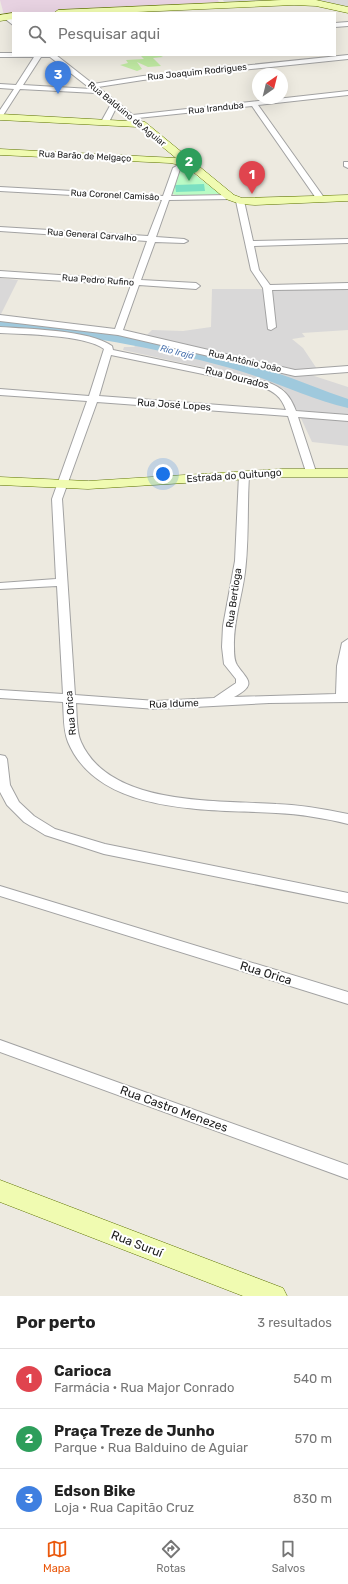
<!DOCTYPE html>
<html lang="pt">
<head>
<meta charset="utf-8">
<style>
	body { margin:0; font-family:Rubik,sans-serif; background:#f2f2f2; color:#222 }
	.compass { position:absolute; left:252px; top:68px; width:36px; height:36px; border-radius:50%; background:#fff; box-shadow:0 4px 16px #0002; rotate:35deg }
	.you { position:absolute; left:163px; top:474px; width:14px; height:14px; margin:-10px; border:3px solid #fff; border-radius:50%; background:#1a73e8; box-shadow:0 0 0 6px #1a73e833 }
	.badge { display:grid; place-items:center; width:26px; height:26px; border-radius:50%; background:#ea580c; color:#fff; font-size:13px; font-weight:700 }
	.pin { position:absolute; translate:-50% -33px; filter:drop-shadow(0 1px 2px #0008) }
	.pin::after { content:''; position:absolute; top:21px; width:14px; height:12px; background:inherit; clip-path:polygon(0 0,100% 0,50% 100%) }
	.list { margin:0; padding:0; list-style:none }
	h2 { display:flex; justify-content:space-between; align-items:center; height:52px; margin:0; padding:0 16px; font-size:17px }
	h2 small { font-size:13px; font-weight:400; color:#767676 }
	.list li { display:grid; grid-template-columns:26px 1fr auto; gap:12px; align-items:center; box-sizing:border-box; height:60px; padding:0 16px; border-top:1px solid #e0e0e0 }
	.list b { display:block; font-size:15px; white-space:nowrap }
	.list p { margin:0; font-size:13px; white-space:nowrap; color:#767676 }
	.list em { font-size:13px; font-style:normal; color:#767676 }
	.icon { flex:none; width:22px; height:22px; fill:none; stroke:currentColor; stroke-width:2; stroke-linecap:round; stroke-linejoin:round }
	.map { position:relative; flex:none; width:348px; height:1296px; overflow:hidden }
	.search { position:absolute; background:#fff; box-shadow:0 4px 16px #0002; left:12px; right:12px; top:12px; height:44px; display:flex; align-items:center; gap:10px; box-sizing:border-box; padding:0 14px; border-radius:0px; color:#767676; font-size:15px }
	.sheet { height:232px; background:#fff }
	nav { display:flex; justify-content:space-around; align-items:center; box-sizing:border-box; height:56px; border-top:1px solid #e0e0e0; background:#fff; font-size:11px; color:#767676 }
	nav a { display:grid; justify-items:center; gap:2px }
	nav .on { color:#ea580c }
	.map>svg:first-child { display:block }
	.residential { fill:#d9d8d8 }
	.industrial { fill:#e7d2e1 }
	.grass { fill:#c0eaa3 }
	.park { fill:#bafbc5 }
	.pitch { fill:#7be0c2 }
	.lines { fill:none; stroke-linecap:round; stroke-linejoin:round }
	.river { fill:#9fc9dd; fill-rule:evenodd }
	.street-casing { stroke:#a2a2a2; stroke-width:2 }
	.secondary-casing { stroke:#5d7301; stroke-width:1 }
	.street { fill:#fff; fill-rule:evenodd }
	.secondary { fill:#f0fbb1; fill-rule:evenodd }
	.labels { text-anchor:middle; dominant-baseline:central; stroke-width:4; stroke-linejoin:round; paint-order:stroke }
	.far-street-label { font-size:9px; fill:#1b1b1b; stroke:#fff }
	.far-water-label { font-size:9px; font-style:italic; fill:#4670ad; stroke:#fff }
	.street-label { font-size:10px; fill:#1b1b1b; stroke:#fff }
	.near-street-label { font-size:12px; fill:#1b1b1b; stroke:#fff }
</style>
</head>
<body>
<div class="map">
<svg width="348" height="1296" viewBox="0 0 348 1296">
	<rect width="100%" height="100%" fill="#edeae0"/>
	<!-- residential -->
	<path class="residential" d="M223,0H348V8L307,0L224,2Z
		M0,278L18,280L0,316Z
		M212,289H348V330L302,333L305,337L292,339L303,348L317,369L302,372L348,387V446L312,442L298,412L284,389L229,373L123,350L124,347H134L152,330L183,331L211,327Z"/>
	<!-- industrial -->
	<path class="industrial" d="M0,0H218L219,2L4,15Z"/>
	<!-- grass -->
	<path class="grass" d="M145,55H159L163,57L153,58L161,66L148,67L137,62L142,69L137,71L120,65L128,63L126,60L144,59L141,56Z"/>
	<!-- park -->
	<path class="park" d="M182,167L186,168L220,194L178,196L171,193L178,168Z"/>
	<!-- pitch -->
	<path class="pitch" d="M204,184L205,191L176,192L175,185Z"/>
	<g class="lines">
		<!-- river -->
		<path class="river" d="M0,319C93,328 185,344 274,372C299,380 323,391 348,399V408C309,399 270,379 230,368C155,347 78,334 0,327Z"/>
		<defs>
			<path id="street" d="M4,16H8L13,20V25L4,18Z
				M348,22V26L335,27V23Z
				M0,53H13V55H56L93,84L143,76L348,55V59L143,80L98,87L133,115L348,91V95L258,105L325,199L318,201L252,106L138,118L142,122L138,124L116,108L109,122L105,124L101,122L111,104L96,93L20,89L2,117L0,118V110L14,89L0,88V84L16,85L34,57H0ZM41,57H50L91,89L23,85Z
				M184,162L191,164L180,169L171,196L230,195L234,197L230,199L169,200L156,237L184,239L188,241L184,243L155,242L141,280L196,283L200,286L196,289L139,285L123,330L295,370L348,366V372L295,376L118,335L0,321V315L115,329L131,285L0,277V271L133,280L147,241L0,231V227L148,236L162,200L0,191V187L163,196L173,168Z
				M344,162H348V168L344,166Z
				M237,199L244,201L253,241L348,239V243L254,246L259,270L270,285L348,283V289L272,290L276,327L271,330L268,329L263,288L251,270L236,201Z
				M0,327C28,329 90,330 112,346L113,350L267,382C283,388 290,395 296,411L348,415V421L298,417L316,472L311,475L306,472L288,416L97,402L62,499L75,695L156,701L214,698L236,683V679L224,664L222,647L223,626L235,561L239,475L240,473H248L249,475C247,507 249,540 245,572C242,597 233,622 234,647C234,653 234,660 237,665C247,680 258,684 234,697L336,694L337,666L342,643L348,639V702L269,703L156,709L76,703C77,715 76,731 81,742C110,807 218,800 276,804C301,805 324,809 348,814V824C324,818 300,814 276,813C210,809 99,816 68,742C63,730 64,715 63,702L0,698V690L63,694L57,586L0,589V583L56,579L52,499L87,401L0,395V389L89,396L104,349C86,335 24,334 0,333ZM111,355L261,386C274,392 281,396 286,410L99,396Z
				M0,755L5,756L7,759L10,785L19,802L34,816L55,829L105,844L348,893V903L104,854L45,835L24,822L7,805L0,792Z
				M0,886L348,992V1004L0,896Z
				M0,1040L348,1165V1179L0,1052Z"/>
			<path id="secondary" d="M282,0H316L348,7V13L316,6L294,5L114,13H54L58,10Z
				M13,13V19L0,21V15Z
				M0,114L145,122L234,195L242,198L348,195V201L255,205L240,204L226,199L186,166L170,163L0,155V149L176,158L138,127L0,120Z
				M282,469H348V477H282L88,489L0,485V477L88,481Z
				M0,1180L283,1288L287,1296H243L0,1202Z"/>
		</defs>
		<!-- street casing -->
		<use href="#street" class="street-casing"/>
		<!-- secondary casing -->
		<use href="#secondary" class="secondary-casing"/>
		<!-- street -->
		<use href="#street" class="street"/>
		<!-- secondary -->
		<use href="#secondary" class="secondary"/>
	</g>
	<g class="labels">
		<!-- far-street labels -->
		<g class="far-street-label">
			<text transform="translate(197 72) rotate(-6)">Rua Joaquim Rodrigues</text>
			<text transform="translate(216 108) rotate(-6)">Rua Iranduba</text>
			<text transform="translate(127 114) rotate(39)">Rua Balduino de Aguiar</text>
			<text transform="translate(85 156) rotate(3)">Rua Barão de Melgaço</text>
			<text transform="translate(115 195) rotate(3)">Rua Coronel Camisão</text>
			<text transform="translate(92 235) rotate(4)">Rua General Carvalho</text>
			<text transform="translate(98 280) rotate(4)">Rua Pedro Rufino</text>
			<text transform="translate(245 361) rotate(13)">Rua Antônio João</text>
		</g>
		<!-- far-water labels -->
		<g class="far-water-label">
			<text transform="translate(177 352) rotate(14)">Rio Irajá</text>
		</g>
		<!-- street labels -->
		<g class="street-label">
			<text transform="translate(237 378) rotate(14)">Rua Dourados</text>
			<text transform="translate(174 405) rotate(4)">Rua José Lopes</text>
			<text transform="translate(234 476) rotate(-4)">Estrada do Quitungo</text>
			<text transform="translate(234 598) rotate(-82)">Rua Bertioga</text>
			<text transform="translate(174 704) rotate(-2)">Rua Idume</text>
			<text transform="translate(71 713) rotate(-95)">Rua Orica</text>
		</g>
		<!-- near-street labels -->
		<g class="near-street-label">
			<text transform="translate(266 973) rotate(17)">Rua Orica</text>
			<text transform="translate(174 1109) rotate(20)">Rua Castro Menezes</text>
			<text transform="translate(137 1244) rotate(21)">Rua Suruí</text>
		</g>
	</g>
</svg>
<svg class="compass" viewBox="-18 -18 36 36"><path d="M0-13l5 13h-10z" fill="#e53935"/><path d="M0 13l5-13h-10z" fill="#767676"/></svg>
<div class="you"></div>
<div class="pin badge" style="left:252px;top:194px;background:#e0444e">1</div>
<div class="pin badge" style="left:189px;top:181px;background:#2e9e5b">2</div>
<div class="pin badge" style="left:58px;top:94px;background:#3f7fe0">3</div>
<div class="search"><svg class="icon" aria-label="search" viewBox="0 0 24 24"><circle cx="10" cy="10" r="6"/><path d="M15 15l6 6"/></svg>Pesquisar aqui</div>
</div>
<section class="sheet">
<h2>Por perto<small>3 resultados</small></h2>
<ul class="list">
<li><span class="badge" style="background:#e0444e">1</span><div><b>Carioca</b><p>Farmácia · Rua Major Conrado</p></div><em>540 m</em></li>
<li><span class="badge" style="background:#2e9e5b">2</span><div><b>Praça Treze de Junho</b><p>Parque · Rua Balduino de Aguiar</p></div><em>570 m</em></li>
<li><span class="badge" style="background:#3f7fe0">3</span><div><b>Edson Bike</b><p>Loja · Rua Capitão Cruz</p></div><em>830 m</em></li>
</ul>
</section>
<nav>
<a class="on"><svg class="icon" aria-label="map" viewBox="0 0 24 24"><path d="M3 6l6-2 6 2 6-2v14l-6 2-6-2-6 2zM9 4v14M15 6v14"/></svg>Mapa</a>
<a><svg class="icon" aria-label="directions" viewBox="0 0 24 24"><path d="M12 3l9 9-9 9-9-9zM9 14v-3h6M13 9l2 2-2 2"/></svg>Rotas</a>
<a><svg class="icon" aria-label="saved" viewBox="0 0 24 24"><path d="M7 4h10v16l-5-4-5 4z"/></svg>Salvos</a>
</nav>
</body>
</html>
